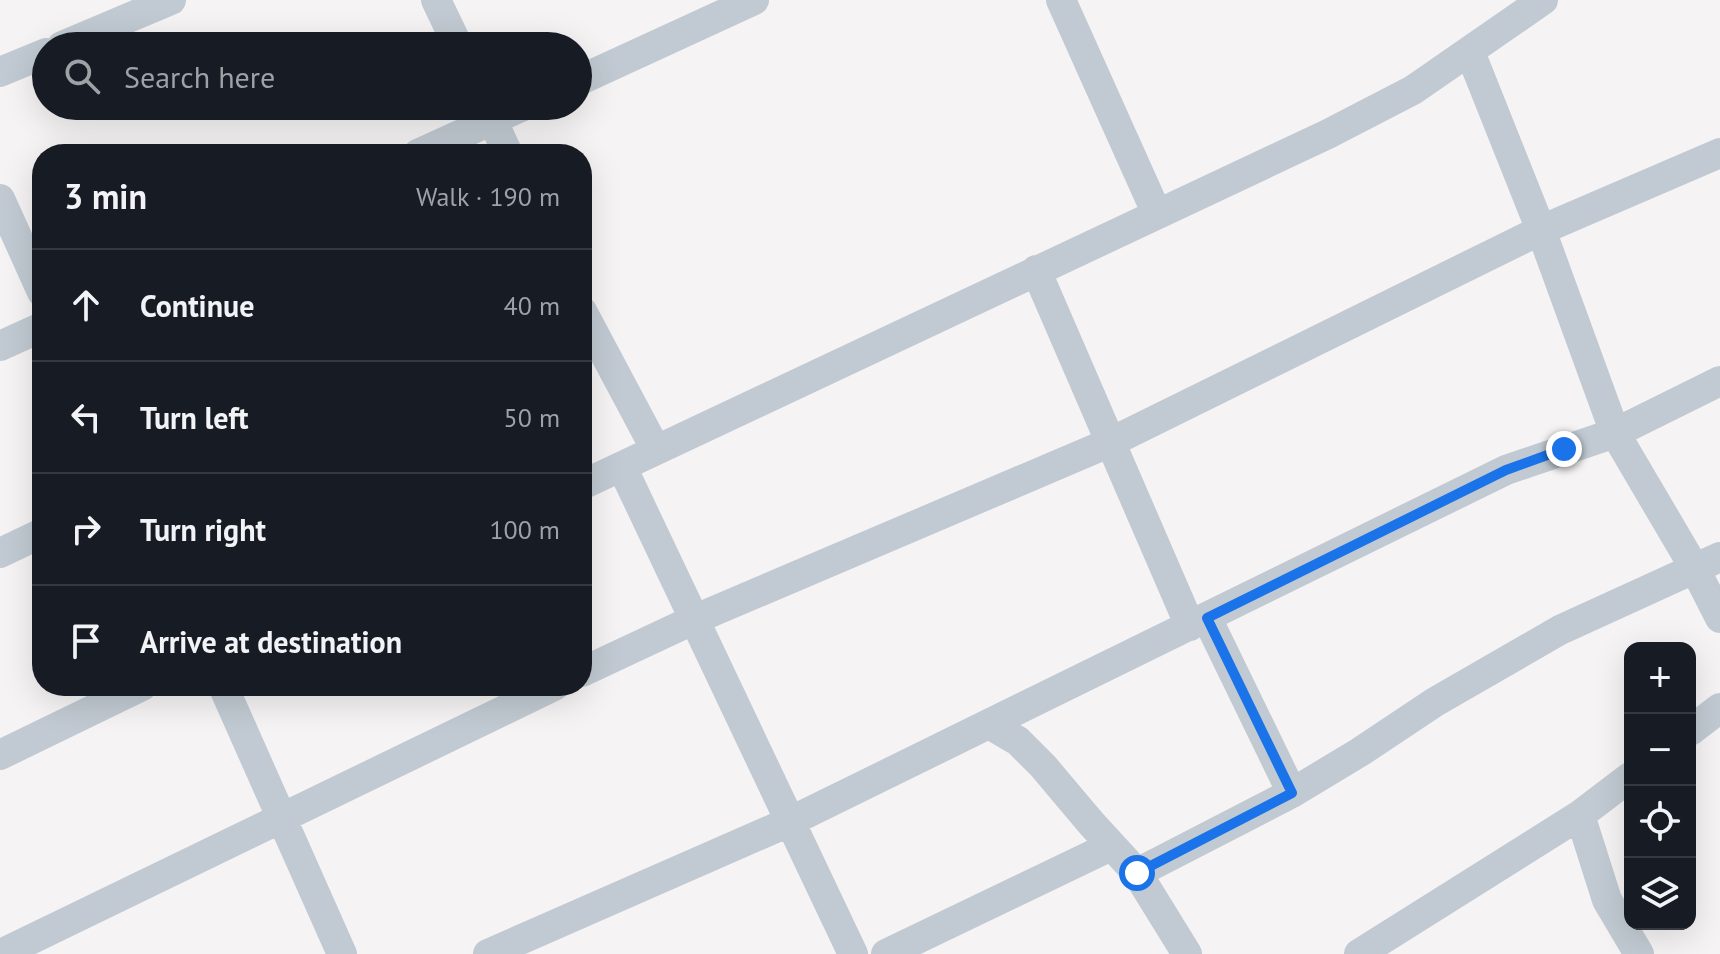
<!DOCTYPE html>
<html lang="en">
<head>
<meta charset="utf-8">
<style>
	body { margin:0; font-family:"PT Sans",sans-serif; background:#242831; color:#f1f3f6 }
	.controls { position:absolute; right:24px; bottom:24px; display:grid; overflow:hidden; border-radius:16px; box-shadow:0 8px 32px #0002 }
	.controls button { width:72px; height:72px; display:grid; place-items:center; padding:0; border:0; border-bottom:2px solid #363941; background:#171b24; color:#f1f3f6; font:40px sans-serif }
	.stop { position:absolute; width:24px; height:24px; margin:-18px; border:6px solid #1a73e8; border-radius:50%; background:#fff }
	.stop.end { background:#1a73e8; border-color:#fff; box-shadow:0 2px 8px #0008 }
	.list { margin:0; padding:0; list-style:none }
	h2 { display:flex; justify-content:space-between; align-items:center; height:104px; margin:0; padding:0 32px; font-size:34px }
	h2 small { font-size:26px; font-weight:400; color:#9ea1a6 }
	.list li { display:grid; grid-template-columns:52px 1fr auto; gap:24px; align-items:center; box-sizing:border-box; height:112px; padding:0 32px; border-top:2px solid #363941 }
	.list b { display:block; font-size:30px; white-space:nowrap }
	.list em { font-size:26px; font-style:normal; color:#9ea1a6 }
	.icon { flex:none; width:44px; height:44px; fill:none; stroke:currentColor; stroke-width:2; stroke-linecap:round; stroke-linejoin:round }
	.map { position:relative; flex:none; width:1720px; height:954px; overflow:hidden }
	.search { position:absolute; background:#171b24; box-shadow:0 8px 32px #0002; left:32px; top:32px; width:560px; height:88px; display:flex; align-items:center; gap:20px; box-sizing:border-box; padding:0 28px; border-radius:44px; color:#9ea1a6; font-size:30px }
	.panel { position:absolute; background:#171b24; box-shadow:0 8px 32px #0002; left:32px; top:144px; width:560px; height:552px; border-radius:32px }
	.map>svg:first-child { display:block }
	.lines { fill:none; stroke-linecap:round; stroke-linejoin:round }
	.minor { stroke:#c1cad2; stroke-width:30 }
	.route { stroke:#1a73e8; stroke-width:10 }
</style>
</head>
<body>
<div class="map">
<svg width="1720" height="954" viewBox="0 0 1720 954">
	<rect width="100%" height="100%" fill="#f5f3f3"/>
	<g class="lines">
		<!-- minor -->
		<path class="minor" d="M436,0L458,46
			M1061,0L1157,214
			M62,46L171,0
			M1470,52L1541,230L1615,433L1695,569L1720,618
			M0,72L46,53
			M578,81L754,0
			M486,106L508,154
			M418,154L523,106
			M0,199L42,292
			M1036,270L1190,626
			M582,311L656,450
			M0,346L42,327
			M622,467L853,954
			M582,485L1328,134L1413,90L1543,0
			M0,553L42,533
			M1207,618L1292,793
			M582,672L693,620L1111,442L1541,230L1720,153
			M223,686L342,954
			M989,724L1018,741L1043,766L1091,823L1137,873L1187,954
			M1690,731L1720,708
			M0,755L142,686
			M1580,815L1607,900L1639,954
			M1137,873L1292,793L1360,752L1435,702L1560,630L1720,557
			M1,954L554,686
			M488,954L789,822L1506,470L1615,433L1720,381
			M886,954L1111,846
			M1359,954L1580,815L1630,777"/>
	</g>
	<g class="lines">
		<!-- route -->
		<path class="route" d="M1137,873L1292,793L1207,618L1506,470L1564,449"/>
	</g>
</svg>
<div class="controls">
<button>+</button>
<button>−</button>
<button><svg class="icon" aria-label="locate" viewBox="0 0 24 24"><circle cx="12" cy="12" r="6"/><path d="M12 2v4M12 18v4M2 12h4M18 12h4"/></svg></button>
<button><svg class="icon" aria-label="layers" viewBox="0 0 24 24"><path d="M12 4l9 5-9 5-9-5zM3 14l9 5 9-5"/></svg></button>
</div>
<div class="stop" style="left:1137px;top:873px"></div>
<div class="stop end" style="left:1564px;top:449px"></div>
<div class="search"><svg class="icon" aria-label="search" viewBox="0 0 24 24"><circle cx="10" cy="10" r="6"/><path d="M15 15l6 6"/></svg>Search here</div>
<section class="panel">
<h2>3 min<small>Walk · 190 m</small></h2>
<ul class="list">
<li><svg class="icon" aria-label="ahead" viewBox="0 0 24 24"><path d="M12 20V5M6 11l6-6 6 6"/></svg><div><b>Continue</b></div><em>40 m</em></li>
<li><svg class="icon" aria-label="left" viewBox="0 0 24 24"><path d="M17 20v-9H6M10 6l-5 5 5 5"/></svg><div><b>Turn left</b></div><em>50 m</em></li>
<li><svg class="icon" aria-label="right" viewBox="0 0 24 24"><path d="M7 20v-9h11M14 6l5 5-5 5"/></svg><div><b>Turn right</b></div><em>100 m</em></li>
<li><svg class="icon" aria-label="arrive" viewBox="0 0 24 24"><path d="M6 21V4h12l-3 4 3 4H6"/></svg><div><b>Arrive at destination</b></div></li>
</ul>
</section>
</div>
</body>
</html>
